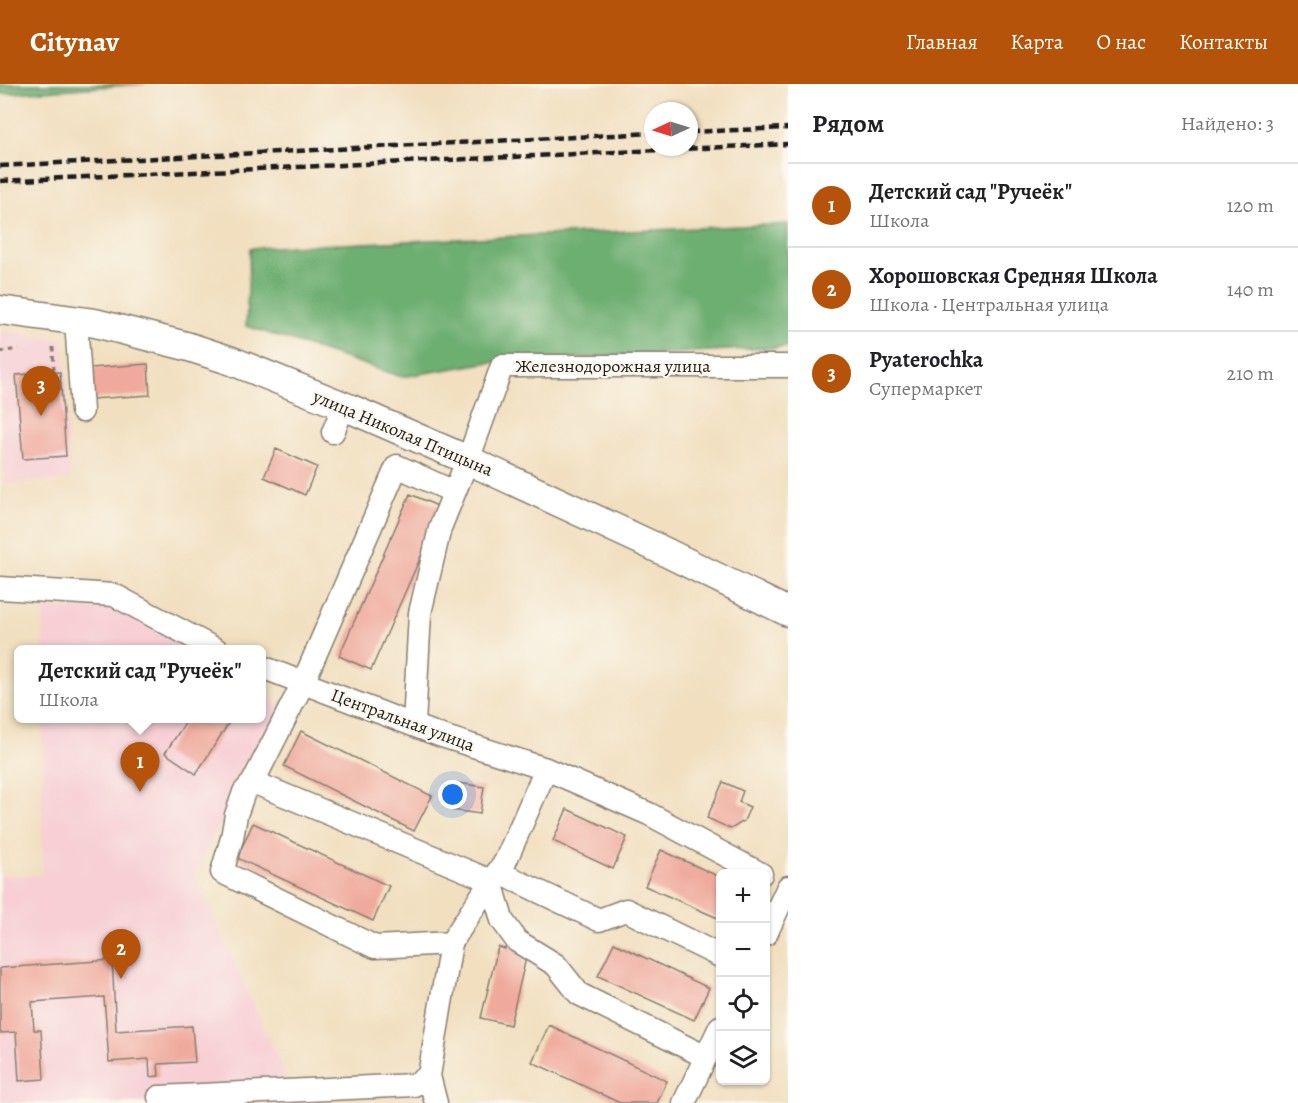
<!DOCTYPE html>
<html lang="ru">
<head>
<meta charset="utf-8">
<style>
	body { margin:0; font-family:Alegreya,serif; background:#f6f6f6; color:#202124 }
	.controls { position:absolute; right:18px; bottom:18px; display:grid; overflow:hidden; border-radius:9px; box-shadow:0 2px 4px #0004 }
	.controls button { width:54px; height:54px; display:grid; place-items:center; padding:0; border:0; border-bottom:2px solid #e0e0e0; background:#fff; color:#202124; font:30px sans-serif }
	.compass { position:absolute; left:644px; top:18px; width:54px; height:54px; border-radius:50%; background:#fff; box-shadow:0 2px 4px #0004; rotate:266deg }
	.you { position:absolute; left:453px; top:711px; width:21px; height:21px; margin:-15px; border:4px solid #fff; border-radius:50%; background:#1a73e8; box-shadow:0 0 0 9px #1a73e833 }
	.badge { display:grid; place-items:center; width:39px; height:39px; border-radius:50%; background:#b45309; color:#fff; font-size:20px; font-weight:700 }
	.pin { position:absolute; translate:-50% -50px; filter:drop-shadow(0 2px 3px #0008) }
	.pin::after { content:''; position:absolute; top:32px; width:21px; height:18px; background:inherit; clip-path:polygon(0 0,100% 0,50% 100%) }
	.popup { position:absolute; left:14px; top:561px; width:252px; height:78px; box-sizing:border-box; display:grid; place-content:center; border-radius:9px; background:#fff; filter:drop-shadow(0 2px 4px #0005); font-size:20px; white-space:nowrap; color:#757577 }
	.popup b { font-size:22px; color:#202124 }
	.popup::after { content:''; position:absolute; left:50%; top:100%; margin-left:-12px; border:12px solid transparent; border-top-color:#fff }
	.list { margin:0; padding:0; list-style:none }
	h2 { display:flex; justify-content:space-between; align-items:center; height:78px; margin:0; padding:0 24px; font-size:26px }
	h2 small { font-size:20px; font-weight:400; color:#757577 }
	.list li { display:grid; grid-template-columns:39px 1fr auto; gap:18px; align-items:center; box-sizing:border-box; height:84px; padding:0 24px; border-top:2px solid #e0e0e0 }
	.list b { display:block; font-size:22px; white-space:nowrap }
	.list p { margin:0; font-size:20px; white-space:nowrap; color:#757577 }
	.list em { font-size:20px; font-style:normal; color:#757577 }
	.icon { flex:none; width:33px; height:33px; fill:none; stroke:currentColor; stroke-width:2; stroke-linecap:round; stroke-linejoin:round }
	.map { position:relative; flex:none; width:788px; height:1019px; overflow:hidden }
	header { display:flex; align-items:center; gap:36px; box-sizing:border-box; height:84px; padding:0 30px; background:#b45309; color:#fff }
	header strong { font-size:28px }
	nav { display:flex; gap:33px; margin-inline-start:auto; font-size:21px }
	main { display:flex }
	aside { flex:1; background:#fff }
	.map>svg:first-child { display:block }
	.built { fill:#f7cfd5 }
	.forest { fill:#6dae71; stroke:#446546; stroke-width:1.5 }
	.building { fill:#efaa9d }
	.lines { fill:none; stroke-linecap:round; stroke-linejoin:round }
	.minor-casing { stroke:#867e6e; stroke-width:25 }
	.major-casing { stroke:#867e6e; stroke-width:31 }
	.path { stroke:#867e6e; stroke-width:3; stroke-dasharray:4.5 4.5; stroke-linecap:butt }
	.minor { stroke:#fff; stroke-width:22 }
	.major { stroke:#fff; stroke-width:28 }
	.rail { stroke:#1c1c1c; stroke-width:4.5; stroke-dasharray:9 4.5; stroke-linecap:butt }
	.labels { text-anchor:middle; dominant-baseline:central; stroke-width:4.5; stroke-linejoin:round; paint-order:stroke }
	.street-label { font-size:18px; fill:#1c1c1c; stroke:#fbf7ec }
</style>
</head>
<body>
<header>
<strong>Citynav</strong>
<nav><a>Главная</a><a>Карта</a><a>О нас</a><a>Контакты</a></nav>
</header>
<main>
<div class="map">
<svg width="788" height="1019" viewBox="0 0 788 1019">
	<rect width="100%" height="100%" fill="#fbf7ec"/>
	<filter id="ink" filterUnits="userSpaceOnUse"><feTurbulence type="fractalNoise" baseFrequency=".0167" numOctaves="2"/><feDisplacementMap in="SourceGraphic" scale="12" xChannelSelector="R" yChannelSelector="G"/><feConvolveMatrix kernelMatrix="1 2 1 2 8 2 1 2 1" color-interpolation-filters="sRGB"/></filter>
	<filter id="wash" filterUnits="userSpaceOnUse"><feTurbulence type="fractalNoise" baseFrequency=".008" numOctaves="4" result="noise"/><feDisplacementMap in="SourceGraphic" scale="24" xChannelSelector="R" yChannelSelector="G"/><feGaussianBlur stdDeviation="1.35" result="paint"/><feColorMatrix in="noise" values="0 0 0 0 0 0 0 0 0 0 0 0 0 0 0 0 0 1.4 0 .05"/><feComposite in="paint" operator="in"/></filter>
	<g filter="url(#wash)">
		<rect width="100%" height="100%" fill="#f1dfc0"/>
		<!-- built -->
		<path class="built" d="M0,247L64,256L70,396L5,399L0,307Z
			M43,524L128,525L190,565L43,566Z
			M262,612L282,625L194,790L288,997L160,1019H0V792L42,791V635L262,634Z"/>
		<!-- forest -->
		<path class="forest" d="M0,0H146L0,10Z
			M788,140V263L485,279L402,293L246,242L250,164Z"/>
		<g id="blocks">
			<!-- building -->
			<path class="building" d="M148,280L150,311L92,315L90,284Z
				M60,288L66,372L23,375L16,291Z
				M276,365L317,383L305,411L264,393Z
				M410,410L442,424L371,586L339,572Z
				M185,634H232L196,690L165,669L187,636Z
				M301,647L432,712L414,747L284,682Z
				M723,698L743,707L739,718L750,723L744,737L731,745L707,734Z
				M457,699L484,703L480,730L452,726Z
				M567,725L627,753L613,785L553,757Z
				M253,739L389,802L373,837L237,774Z
				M661,766L720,793V835L645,802Z
				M614,859L709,904L694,936L598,892Z
				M506,861L521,865L520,872L526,874L510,941L481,934L498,863L505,865Z
				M112,876L116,947L192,942L195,978L158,980L159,992L150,993L149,975L109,978L104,913L32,918L34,946H41L44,995L19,997L16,948L0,949V884Z
				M549,941L667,997L657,1019H620L532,978Z"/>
		</g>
	</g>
	<g filter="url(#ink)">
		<use href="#blocks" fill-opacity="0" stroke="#867e6e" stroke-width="1.5"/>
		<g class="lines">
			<defs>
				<path id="minor" d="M76,236L82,327
					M333,348L344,322
					M0,504L114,511L217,566
					M262,583L439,651L546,685L649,730L761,790
					M414,641L420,529L440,444L461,392L468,376L502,282H788
					M253,698L491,797L502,836L517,857L556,881L579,910L706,973
					M498,788L599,836L626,826L720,872
					M766,850L788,803
					M451,859L375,863L222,788L232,754L236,731L244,708L253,698L303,599L397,382L454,408
					M429,992L436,1019
					M159,1013L414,1001L429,992L451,859L491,797L505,778L546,685
					M684,1019L720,943"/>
				<path id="major" d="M0,226L95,239L186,262L232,277L351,325L468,376L649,460L788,528"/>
			</defs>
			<!-- minor casing -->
			<use href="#minor" class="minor-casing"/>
			<!-- major casing -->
			<use href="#major" class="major-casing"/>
			<!-- path -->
			<path class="path" d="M53,263L54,288
				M0,268L18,265"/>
			<!-- minor -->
			<use href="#minor" class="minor"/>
			<!-- major -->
			<use href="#major" class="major"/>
			<!-- rail -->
			<path class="rail" d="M689,48L788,44
				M0,82L653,49
				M0,97L788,60"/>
		</g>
	</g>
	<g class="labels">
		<!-- street labels -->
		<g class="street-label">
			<text x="613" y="282">Железнодорожная улица</text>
			<text transform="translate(403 349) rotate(23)">улица Николая Птицына</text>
			<text transform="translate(403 636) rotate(20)">Центральная улица</text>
		</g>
	</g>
</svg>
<div class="controls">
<button>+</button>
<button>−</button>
<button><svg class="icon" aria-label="locate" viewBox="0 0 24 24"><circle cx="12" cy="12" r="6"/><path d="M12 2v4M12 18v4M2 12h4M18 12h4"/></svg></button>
<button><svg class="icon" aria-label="layers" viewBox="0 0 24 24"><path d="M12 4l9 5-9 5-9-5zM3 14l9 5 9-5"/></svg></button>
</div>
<svg class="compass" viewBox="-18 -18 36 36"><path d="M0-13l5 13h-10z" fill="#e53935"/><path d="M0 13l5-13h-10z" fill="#757577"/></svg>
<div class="you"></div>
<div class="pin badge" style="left:140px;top:708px">1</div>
<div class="popup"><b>Детский сад &quot;Ручеёк&quot;</b>Школа</div>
<div class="pin badge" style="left:121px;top:895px">2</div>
<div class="pin badge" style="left:41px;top:332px">3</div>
</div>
<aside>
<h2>Рядом<small>Найдено: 3</small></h2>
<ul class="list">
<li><span class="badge">1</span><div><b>Детский сад &quot;Ручеёк&quot;</b><p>Школа</p></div><em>120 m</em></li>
<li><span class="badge">2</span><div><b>Хорошовская Средняя Школа</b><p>Школа · Центральная улица</p></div><em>140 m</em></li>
<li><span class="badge">3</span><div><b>Pyaterochka</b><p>Супермаркет</p></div><em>210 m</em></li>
</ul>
</aside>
</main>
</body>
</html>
